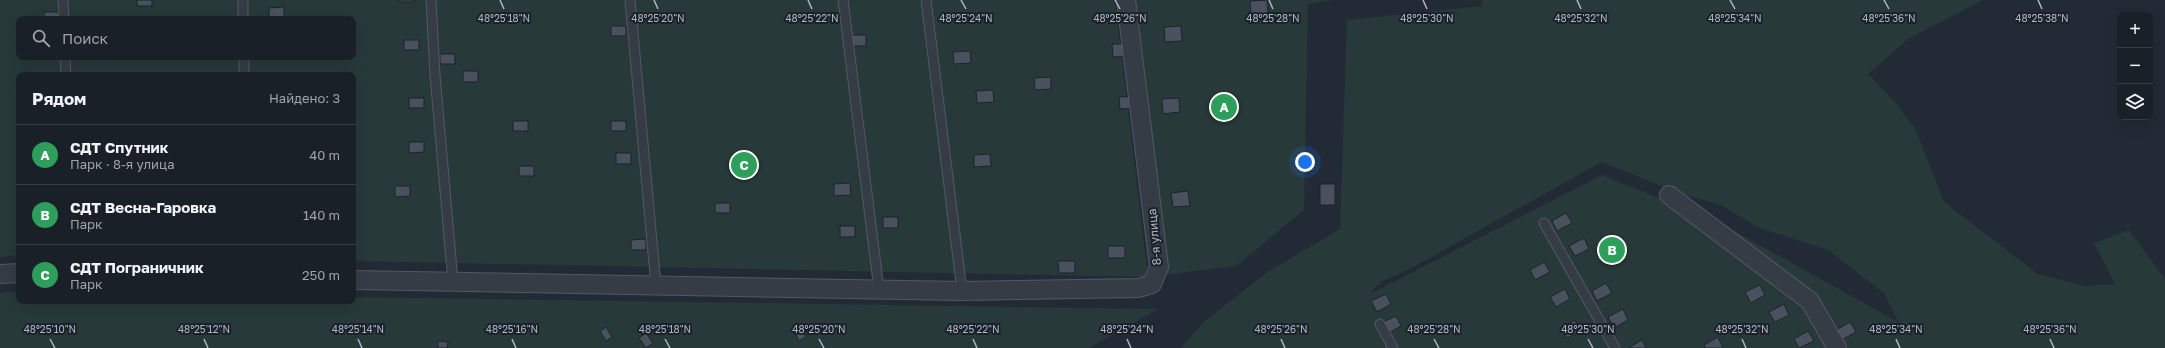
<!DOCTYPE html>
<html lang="ru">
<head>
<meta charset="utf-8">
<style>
	body { margin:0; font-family:"Golos Text",sans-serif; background:#232830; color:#f1f3f6 }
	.controls { position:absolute; right:12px; top:12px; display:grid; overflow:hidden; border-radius:8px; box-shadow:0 4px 16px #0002 }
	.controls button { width:36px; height:36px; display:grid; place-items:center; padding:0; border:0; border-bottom:1px solid #383e45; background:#1a2028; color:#f1f3f6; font:20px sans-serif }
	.you { position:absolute; left:1305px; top:162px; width:14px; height:14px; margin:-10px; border:3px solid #fff; border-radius:50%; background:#1a73e8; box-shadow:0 0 0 6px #1a73e833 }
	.badge { display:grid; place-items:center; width:26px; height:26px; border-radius:50%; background:#8baeec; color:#fff; font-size:13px; font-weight:700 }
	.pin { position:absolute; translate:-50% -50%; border:2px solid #fff; box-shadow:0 1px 4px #0006 }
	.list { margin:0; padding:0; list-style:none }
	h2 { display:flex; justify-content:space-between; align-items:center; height:52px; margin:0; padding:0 16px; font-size:17px }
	h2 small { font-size:13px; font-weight:400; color:#9fa3a8 }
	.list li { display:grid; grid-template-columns:26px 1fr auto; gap:12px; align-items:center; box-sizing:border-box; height:60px; padding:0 16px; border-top:1px solid #383e45 }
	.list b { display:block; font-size:15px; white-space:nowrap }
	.list p { margin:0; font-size:13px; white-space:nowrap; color:#9fa3a8 }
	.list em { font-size:13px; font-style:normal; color:#9fa3a8 }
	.icon { flex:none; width:22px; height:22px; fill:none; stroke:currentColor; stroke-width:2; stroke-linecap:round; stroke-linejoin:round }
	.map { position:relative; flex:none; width:2165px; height:348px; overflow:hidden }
	.search { position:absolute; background:#1a2028; box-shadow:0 4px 16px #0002; left:16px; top:16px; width:340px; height:44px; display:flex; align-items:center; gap:10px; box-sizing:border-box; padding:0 14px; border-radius:8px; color:#9fa3a8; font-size:15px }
	.panel { position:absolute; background:#1a2028; box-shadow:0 4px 16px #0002; left:16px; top:72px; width:340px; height:232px; border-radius:8px }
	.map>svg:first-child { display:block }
	.green { fill:#28393a; fill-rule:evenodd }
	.building { fill:#49515e; stroke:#1d232c }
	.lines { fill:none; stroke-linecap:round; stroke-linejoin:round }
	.service-casing { stroke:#535963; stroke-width:11 }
	.minor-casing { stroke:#535963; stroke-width:20 }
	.service { stroke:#353c45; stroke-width:9 }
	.minor { stroke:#353c45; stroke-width:18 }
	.ticks { fill:none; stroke:#b0b6c2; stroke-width:1.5 }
	.labels { text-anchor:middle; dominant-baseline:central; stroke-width:4; stroke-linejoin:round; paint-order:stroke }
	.street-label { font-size:12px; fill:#b0b6c2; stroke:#1b212a }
	.ticks-label { font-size:10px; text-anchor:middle; fill:#b0b6c2; stroke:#1b212a; stroke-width:4; stroke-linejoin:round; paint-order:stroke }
</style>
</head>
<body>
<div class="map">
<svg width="2165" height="348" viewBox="0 0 2165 348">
	<rect width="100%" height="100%" fill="#222a35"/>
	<!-- green -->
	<path class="green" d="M0,0H1115L1148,277L353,261V75H19V255L0,257ZM19,19H353V57H19Z
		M1129,0H1334L1308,4L1304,210L1236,266L1163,275Z
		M1482,0H1983L1908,39L1868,74L1894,101L1915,128L1944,202L2038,274L2085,286L2115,284L2094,243L2129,230L2165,279V348H1180L1205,321L1266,273L1340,229L1347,20L1482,6ZM1602,162L1679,193L1723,206L1757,227L1828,250L1885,294L1898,322L1720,223L1602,175L1370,294L1380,282L1410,269Z
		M9,292H19V301H353V297L1158,309L1089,348H0V293Z"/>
	<!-- building -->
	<path class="building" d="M137,0H152V6H137Z
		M399,0H414V2H399Z
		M1267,0L1268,14L1251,16L1250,1Z
		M284,7V18H269V8Z
		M44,12H59V19H44Z
		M611,26H626V36H611Z
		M1181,26L1182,41L1165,42L1164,27Z
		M851,35H866V46H851Z
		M404,40H419V50H404Z
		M1112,44H1129L1130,56L1113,57Z
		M970,51L971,63L954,64L953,52Z
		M440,54H455V64H440Z
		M463,71H478V82H463Z
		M1051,77V89L1035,90L1034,78Z
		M993,90L994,102L977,103L976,91Z
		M1136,96L1137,108L1120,109L1119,97Z
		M409,98H424V108H409Z
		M1179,98L1180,112L1163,114L1162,99Z
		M513,121H528V131H513Z
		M611,121H626V131H611Z
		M409,142H424V152L409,153Z
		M616,153H631V164H616Z
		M990,154L991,166L974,167V155Z
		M519,166H534V176H519Z
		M850,183L851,195L834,196V184Z
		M1320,184H1335V205H1320Z
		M395,186H410V196L395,197Z
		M1188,191L1190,206L1173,207L1171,193Z
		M715,203H730V213H715Z
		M1566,213L1572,223L1557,231L1552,221Z
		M883,217H898V228H883Z
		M840,226H855V237H840Z
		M1584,238L1589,249L1575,256L1569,246Z
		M646,239V250H631V240Z
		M1108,246H1125V258H1108Z
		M1058,261H1075V273H1059Z
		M1544,262L1550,272L1535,280L1530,270Z
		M1606,283L1612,293L1597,301L1592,291Z
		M1760,285L1765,295L1751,303L1745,292Z
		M1565,289L1570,299L1556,307L1550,297Z
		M1386,294L1391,304L1377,312L1371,301Z
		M1784,304L1789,315L1775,322L1769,312Z
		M1623,309L1628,320L1614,328L1608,317Z
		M1396,316L1401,326L1387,334L1381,323Z
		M1575,320L1581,331L1567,338L1561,328Z
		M1850,322L1856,332L1842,340L1836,330Z
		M799,326L806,337L799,341L793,329Z
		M606,327L612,337L606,341L600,331Z
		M1808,331L1814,341L1799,348L1794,339Z
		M646,333L653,343L646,348L639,338Z
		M1718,337L1723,348H1705L1704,345Z
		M1642,340L1646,348H1628Z
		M438,341L448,342L447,348H438Z"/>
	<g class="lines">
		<defs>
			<path id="service" d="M63,0L64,19
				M243,0V19
				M431,0L435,75L453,282
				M630,0L656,286
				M843,0L879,290
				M926,0L962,291
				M65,57L66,75
				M244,57V75
				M1544,223L1615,348
				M1380,324L1393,348"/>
			<path id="minor" d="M1669,195L1810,301L1837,348
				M0,274L19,273
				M353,280L962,291L1139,288L1152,284L1159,267L1126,0"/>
		</defs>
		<!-- service casing -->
		<use href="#service" class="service-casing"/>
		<!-- minor casing -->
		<use href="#minor" class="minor-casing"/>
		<!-- service -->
		<use href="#service" class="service"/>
		<!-- minor -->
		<use href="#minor" class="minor"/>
	</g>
	<!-- ticks -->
	<path class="ticks" d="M500,0L504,9M654,0L658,9M808,0L812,9M961,0L966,9M1115,0L1120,9M1269,0L1273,9M1423,0L1427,9M1577,0L1581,9M1730,0L1735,9M1884,0L1889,9M2038,0L2042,9M50,339L55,348M204,339L208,348M358,339L362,348M512,339L516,348M665,339L670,348M819,339L824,348M973,339L977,348M1127,339L1131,348M1281,339L1285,348M1434,339L1439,348M1588,339L1593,348M1742,339L1746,348M1896,339L1900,348M2050,339L2054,348"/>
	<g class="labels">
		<!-- street labels -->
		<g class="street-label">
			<text transform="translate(1154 237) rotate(-95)">8-я улица</text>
		</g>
	</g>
	<g class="ticks-label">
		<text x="504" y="22">48°25'18"N</text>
		<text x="658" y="22">48°25'20"N</text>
		<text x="812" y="22">48°25'22"N</text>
		<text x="966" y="22">48°25'24"N</text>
		<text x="1273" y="22">48°25'28"N</text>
		<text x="1427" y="22">48°25'30"N</text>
		<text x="1581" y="22">48°25'32"N</text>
		<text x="1735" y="22">48°25'34"N</text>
		<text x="2042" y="22">48°25'38"N</text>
		<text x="1120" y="22">48°25'26"N</text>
		<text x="1889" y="22">48°25'36"N</text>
		<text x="50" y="333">48°25'10"N</text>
		<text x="204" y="333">48°25'12"N</text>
		<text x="358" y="333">48°25'14"N</text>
		<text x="512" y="333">48°25'16"N</text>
		<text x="665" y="333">48°25'18"N</text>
		<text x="819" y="333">48°25'20"N</text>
		<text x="973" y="333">48°25'22"N</text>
		<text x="1127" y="333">48°25'24"N</text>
		<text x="1281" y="333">48°25'26"N</text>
		<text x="1434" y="333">48°25'28"N</text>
		<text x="1588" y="333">48°25'30"N</text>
		<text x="1742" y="333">48°25'32"N</text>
		<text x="1896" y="333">48°25'34"N</text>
		<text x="2050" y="333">48°25'36"N</text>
	</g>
</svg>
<div class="controls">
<button>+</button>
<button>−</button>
<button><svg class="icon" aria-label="layers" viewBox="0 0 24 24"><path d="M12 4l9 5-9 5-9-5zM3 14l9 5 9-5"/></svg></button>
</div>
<div class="you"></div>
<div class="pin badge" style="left:1224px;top:107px;background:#2e9e5b">A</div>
<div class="pin badge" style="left:1612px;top:250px;background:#2e9e5b">B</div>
<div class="pin badge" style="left:744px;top:165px;background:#2e9e5b">C</div>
<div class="search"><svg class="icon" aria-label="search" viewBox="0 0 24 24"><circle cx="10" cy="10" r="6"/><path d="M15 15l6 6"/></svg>Поиск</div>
<section class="panel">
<h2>Рядом<small>Найдено: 3</small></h2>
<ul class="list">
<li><span class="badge" style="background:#2e9e5b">A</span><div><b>СДТ Спутник</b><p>Парк · 8-я улица</p></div><em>40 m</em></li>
<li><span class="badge" style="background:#2e9e5b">B</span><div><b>СДТ Весна-Гаровка</b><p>Парк</p></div><em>140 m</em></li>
<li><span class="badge" style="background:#2e9e5b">C</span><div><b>СДТ Пограничник</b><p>Парк</p></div><em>250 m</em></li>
</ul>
</section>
</div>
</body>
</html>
